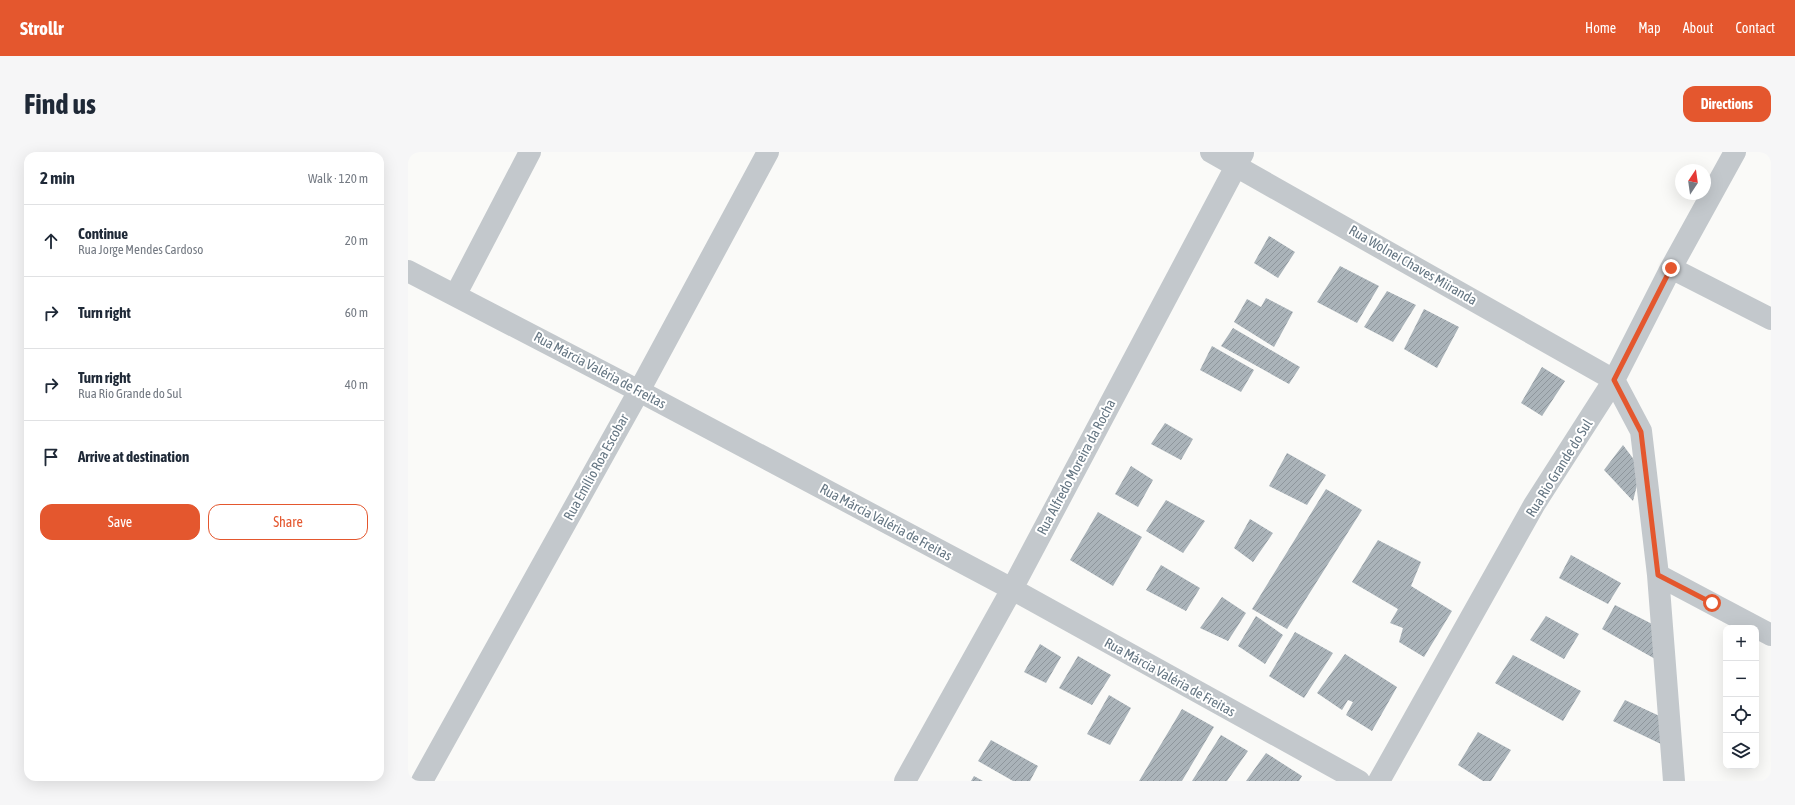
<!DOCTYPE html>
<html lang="en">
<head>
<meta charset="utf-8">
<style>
	body { margin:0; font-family:"Asap Condensed",sans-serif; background:#f6f6f7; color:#1f2937 }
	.controls { position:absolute; right:12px; bottom:12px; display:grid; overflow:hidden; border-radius:8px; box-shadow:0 4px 16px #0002 }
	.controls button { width:36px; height:36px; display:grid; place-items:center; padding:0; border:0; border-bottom:1px solid #e0e1e3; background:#fff; color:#1f2937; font:20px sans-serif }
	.compass { position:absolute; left:1267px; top:12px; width:36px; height:36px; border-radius:50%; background:#fff; box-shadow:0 4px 16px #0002; rotate:13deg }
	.stop { position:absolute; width:12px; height:12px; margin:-9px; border:3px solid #e4572e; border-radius:50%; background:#fff }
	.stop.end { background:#e4572e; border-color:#fff; box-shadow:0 1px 4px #0008 }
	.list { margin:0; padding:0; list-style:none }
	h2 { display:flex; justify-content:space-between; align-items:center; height:52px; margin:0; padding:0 16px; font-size:17px }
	h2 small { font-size:13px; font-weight:400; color:#747a83 }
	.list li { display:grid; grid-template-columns:26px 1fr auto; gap:12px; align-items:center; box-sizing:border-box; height:72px; padding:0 16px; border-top:1px solid #e0e1e3 }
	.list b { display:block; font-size:15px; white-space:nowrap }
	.list p { margin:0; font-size:13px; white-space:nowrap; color:#747a83 }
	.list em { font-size:13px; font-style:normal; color:#747a83 }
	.actions { display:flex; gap:8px; padding:12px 16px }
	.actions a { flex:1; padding:9px 0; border:1px solid #e4572e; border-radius:12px; text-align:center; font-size:14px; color:#e4572e }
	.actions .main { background:#e4572e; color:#fff }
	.icon { flex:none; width:22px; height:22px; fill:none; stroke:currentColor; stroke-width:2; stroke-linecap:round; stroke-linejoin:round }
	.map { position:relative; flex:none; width:1363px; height:629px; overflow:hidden; border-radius:12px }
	header { display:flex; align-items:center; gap:24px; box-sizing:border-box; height:56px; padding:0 20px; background:#e4572e; color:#fff }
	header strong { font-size:19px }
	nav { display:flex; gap:22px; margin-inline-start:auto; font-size:14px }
	.intro { display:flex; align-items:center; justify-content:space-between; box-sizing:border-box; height:96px; padding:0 24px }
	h1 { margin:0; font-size:28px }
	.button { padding:10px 18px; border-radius:12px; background:#e4572e; color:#fff; font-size:14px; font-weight:700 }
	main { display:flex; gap:24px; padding:0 24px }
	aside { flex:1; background:#fff; border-radius:12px; box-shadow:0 4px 16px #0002 }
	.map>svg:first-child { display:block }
	.building { fill:url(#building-hatch) }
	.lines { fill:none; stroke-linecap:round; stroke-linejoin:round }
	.minor { stroke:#c3c8cc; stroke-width:22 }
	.route { stroke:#e4572e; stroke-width:5 }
	.labels { text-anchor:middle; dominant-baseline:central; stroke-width:4; stroke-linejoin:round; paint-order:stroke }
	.street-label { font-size:14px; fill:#657683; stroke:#fff }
</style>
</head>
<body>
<header>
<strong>Strollr</strong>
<nav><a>Home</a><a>Map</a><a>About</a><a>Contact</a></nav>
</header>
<div class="intro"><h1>Find us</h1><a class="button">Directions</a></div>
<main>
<aside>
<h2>2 min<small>Walk · 120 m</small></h2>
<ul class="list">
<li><svg class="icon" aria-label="ahead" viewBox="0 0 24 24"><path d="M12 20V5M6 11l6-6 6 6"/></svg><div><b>Continue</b><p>Rua Jorge Mendes Cardoso</p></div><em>20 m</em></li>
<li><svg class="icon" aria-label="right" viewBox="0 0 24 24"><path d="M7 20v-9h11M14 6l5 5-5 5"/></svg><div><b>Turn right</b></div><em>60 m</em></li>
<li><svg class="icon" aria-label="right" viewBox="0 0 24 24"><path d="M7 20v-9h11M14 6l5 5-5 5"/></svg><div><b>Turn right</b><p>Rua Rio Grande do Sul</p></div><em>40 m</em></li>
<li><svg class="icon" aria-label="arrive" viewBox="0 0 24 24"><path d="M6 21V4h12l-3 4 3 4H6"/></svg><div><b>Arrive at destination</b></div></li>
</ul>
<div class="actions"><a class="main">Save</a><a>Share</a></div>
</aside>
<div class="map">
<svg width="1363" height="629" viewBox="0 0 1363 629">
	<defs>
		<pattern id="building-hatch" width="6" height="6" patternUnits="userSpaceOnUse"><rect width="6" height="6" fill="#aab3b9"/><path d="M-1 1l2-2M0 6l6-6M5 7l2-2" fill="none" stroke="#8e969c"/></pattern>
	</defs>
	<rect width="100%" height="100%" fill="#fafaf8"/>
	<!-- building -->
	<path class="building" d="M861,84L887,100L870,126L846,111Z
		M932,114L971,134L949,171L909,150Z
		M979,139L1008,153L985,190L956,175Z
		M858,146L885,160L866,195L826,170L839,147L853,155Z
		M1016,157L1051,175L1029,216L996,197Z
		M825,176L892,215L881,232L813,194Z
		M804,194L846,218L833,240L792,218Z
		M1134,215L1157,229L1134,264L1113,251Z
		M757,271L785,287L773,308L743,292Z
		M1215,293L1233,317L1225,349L1196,318Z
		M879,301L918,323L899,353L861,334Z
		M723,314L745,328L730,355L707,342Z
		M918,337L954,358L879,477L844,457Z
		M758,348L797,369L775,401L738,379Z
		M690,360L734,385L705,434L662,408Z
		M842,367L865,381L845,410L826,396Z
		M970,388L1013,410L1003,434L1044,459L1016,505L991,490L995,476L982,471L990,457L944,430Z
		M1163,403L1213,431L1200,452L1151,426Z
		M753,413L792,436L778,459L738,438Z
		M814,445L838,461L820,489L792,476Z
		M1207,453L1248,474L1249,508L1194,477Z
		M848,464L875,483L857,512L830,494Z
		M1138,464L1171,482L1156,507L1122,488Z
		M887,480L925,501L896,546L861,524Z
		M632,492L653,505L638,531L616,520Z
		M937,502L989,535L964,579L938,563L945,550L940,548L934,558L909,541Z
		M1105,503L1173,539L1155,569L1087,531Z
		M670,504L703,523L684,553L651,536Z
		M701,543L723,556L702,593L679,582Z
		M1217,548L1258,567L1255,593L1205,569Z
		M774,557L806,575L774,629H731Z
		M1070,580L1103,598L1083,629H1075L1050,613Z
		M813,583L840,599L819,629H784Z
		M583,588L630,614L622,629H605L570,609Z
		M858,601L894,624L891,629H838Z
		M566,624L575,629H563Z"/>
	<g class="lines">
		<!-- minor -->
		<path class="minor" d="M803,0L1206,228L1233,279L1250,423L1266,629
			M1263,116L1363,167
			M0,119L231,239L604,437L951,629
			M48,142L122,0
			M1250,423L1363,483
			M14,629L231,239L360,0
			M497,629L604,437L835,1
			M971,629L1126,353L1206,228L1263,116L1327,0"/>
	</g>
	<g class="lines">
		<!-- route -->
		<path class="route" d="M1263,116L1206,228L1233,280L1250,423L1304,451"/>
	</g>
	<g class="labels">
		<!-- street labels -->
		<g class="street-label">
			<text transform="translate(1005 113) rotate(30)">Rua Wolnei Chaves Miiranda</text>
			<text transform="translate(192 218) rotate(28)">Rua Márcia Valéria de Freitas</text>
			<text transform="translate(188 315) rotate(-61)">Rua Emílio Roa Escobar</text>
			<text transform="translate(668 315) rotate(-62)">Rua Alfredo Moreira da Rocha</text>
			<text transform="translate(1151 316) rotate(-58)">Rua Rio Grande do Sul</text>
			<text transform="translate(478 370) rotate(28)">Rua Márcia Valéria de Freitas</text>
			<text transform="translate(762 525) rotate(29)">Rua Márcia Valéria de Freitas</text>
		</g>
	</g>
</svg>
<div class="controls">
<button>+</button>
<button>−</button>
<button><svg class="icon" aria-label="locate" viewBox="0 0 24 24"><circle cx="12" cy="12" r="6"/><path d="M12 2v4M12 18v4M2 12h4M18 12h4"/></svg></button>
<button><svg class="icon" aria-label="layers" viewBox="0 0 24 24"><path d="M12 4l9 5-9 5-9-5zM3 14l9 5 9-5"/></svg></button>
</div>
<svg class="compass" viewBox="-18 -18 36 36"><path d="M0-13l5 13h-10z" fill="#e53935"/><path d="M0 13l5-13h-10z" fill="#747a83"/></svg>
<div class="stop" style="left:1304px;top:451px"></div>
<div class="stop end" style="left:1263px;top:116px"></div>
</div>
</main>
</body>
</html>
